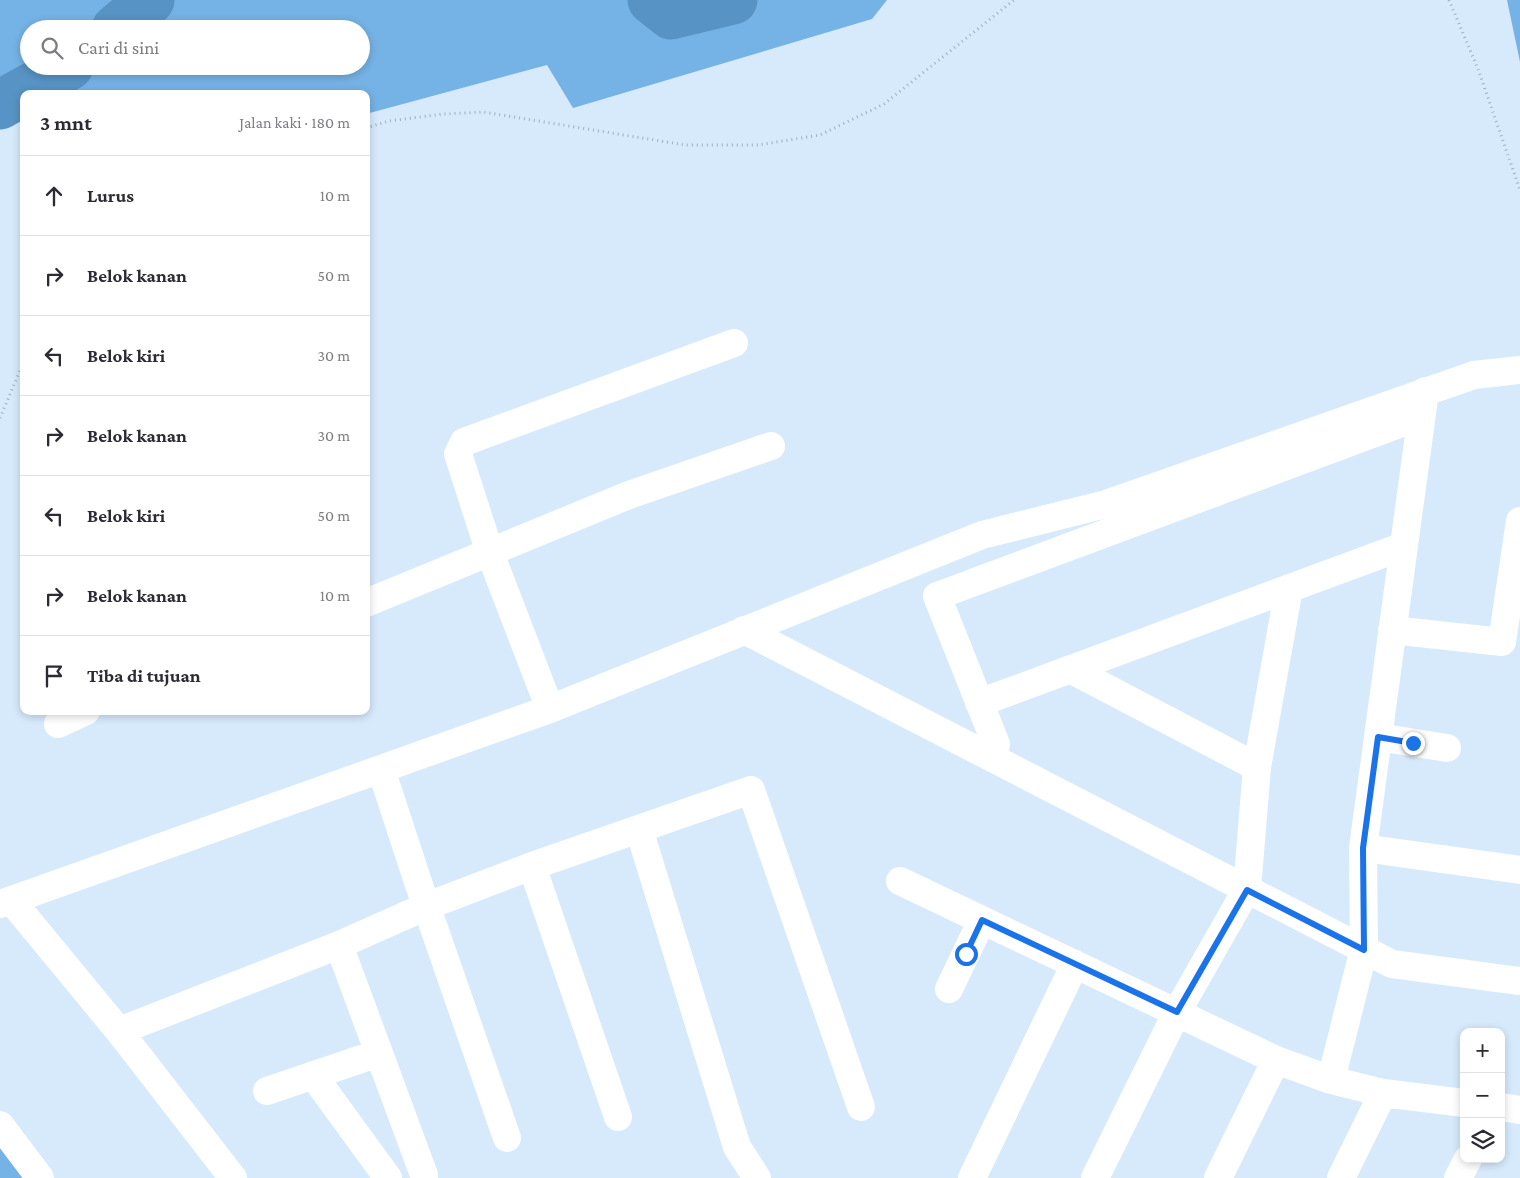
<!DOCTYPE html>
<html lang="id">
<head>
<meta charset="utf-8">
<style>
	body { margin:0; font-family:"Crimson Pro",serif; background:#f2f2f3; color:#2b2b33 }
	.controls { position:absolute; right:15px; bottom:15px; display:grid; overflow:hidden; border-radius:10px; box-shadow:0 2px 8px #0003 }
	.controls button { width:45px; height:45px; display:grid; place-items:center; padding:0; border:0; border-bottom:1px solid #e1e1e2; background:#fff; color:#2b2b33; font:25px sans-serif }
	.stop { position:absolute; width:15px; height:15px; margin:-11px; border:4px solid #1a73e8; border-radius:50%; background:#fff }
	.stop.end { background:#1a73e8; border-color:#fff; box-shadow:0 1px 5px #0008 }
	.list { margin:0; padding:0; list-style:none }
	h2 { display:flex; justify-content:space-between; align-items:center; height:65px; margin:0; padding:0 20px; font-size:21px }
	h2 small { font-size:16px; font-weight:400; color:#7c7c81 }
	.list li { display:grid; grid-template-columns:32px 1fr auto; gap:15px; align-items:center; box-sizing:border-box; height:80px; padding:0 20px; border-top:1px solid #e1e1e2 }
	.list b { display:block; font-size:19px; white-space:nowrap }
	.list em { font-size:16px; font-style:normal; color:#7c7c81 }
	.icon { flex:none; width:28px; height:28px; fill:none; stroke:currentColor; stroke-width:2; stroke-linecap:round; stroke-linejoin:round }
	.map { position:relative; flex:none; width:1520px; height:1178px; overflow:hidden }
	.search { position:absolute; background:#fff; box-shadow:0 2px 8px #0003; left:20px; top:20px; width:350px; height:55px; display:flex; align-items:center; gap:12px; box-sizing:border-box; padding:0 18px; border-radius:28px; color:#7c7c81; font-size:19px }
	.panel { position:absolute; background:#fff; box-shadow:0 2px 8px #0003; left:20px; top:90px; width:350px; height:625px; border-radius:10px }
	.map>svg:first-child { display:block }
	.forest { fill:#75b2e5; fill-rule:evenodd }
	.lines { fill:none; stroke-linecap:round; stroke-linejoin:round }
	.river { stroke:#5793c4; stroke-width:49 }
	.path { stroke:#9fafbd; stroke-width:3; stroke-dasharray:1 4; stroke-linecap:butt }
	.minor { stroke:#fff; stroke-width:28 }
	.tertiary { stroke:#fff; stroke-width:28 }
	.route { stroke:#1a73e8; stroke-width:6 }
</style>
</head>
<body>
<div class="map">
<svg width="1520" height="1178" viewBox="0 0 1520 1178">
	<rect width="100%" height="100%" fill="#d6eafc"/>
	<!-- forest -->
	<path class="forest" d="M0,0H887L872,19L573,108L547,65L366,114V94H24V100L8,79L0,83ZM29,29H361V66H29Z
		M1507,0H1520V62Z
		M0,1146L25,1178H0Z"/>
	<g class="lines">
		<!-- river -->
		<path class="river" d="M652,0L671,15L733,0
			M116,29L150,0
			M0,105L69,66"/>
		<!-- path -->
		<path class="path" d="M1449,0L1478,69L1520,190
			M366,128L389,121L443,114L483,112L685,145H758L820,135L884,104L1014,0
			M0,418L24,361"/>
		<!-- minor -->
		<path class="minor" d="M366,603L629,495L771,446
			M744,630L1392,964L1520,981
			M1392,630L1502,642L1520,521
			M1070,669L1257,767
			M979,703L1404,546
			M550,709L490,553L458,454L464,442L734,343
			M58,724L86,711
			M1378,737L1447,748
			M994,759L996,744L937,596L1421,416
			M639,829L737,1147L757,1178
			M1363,848L1520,870
			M532,866L618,1117
			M900,881L1276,1060L1331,1080L1383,1093L1464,1103
			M11,900L119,1031L339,945L427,906L532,866L751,790L861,1107
			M0,904L381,769
			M339,945L424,1175
			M949,989L982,920
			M119,1031L233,1178
			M313,1075L388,1178
			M1331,1080L1364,949L1363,848L1425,391
			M267,1091L379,1053
			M1501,1107L1520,1110
			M507,1138L418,882L381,769L550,709L982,535L1106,504L1474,375L1520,370
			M972,1178L1075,964
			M1095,1178L1177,1012L1247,889L1257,767L1289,588
			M1218,1178L1276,1060
			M1341,1178L1383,1093
			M1458,1178L1468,1159"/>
		<!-- tertiary -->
		<path class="tertiary" d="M0,1125L40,1178"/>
	</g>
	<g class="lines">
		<!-- route -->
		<path class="route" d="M966,954L982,920L1177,1012L1247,890L1364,950L1363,848L1378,737L1413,743"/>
	</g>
</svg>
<div class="controls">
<button>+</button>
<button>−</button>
<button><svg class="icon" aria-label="layers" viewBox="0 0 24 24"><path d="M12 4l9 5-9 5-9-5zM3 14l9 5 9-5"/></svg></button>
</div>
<div class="stop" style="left:966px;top:954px"></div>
<div class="stop end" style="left:1413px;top:743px"></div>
<div class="search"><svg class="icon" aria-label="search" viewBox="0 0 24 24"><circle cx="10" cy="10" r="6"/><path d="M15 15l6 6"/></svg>Cari di sini</div>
<section class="panel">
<h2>3 mnt<small>Jalan kaki · 180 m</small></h2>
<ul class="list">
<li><svg class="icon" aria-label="ahead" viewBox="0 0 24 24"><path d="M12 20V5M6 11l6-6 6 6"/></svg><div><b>Lurus</b></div><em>10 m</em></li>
<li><svg class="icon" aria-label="right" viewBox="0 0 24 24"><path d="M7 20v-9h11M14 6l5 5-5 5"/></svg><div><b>Belok kanan</b></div><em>50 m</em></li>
<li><svg class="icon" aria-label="left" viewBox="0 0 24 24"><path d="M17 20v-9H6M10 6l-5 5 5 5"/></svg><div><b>Belok kiri</b></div><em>30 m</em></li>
<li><svg class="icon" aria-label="right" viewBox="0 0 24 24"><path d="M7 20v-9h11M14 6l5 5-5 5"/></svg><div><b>Belok kanan</b></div><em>30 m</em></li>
<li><svg class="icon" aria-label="left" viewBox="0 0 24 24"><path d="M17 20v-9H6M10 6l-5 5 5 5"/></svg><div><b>Belok kiri</b></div><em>50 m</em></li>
<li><svg class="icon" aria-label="right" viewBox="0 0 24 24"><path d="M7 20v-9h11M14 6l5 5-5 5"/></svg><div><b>Belok kanan</b></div><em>10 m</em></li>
<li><svg class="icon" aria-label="arrive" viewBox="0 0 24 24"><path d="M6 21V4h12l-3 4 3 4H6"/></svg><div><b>Tiba di tujuan</b></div></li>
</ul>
</section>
</div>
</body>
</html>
